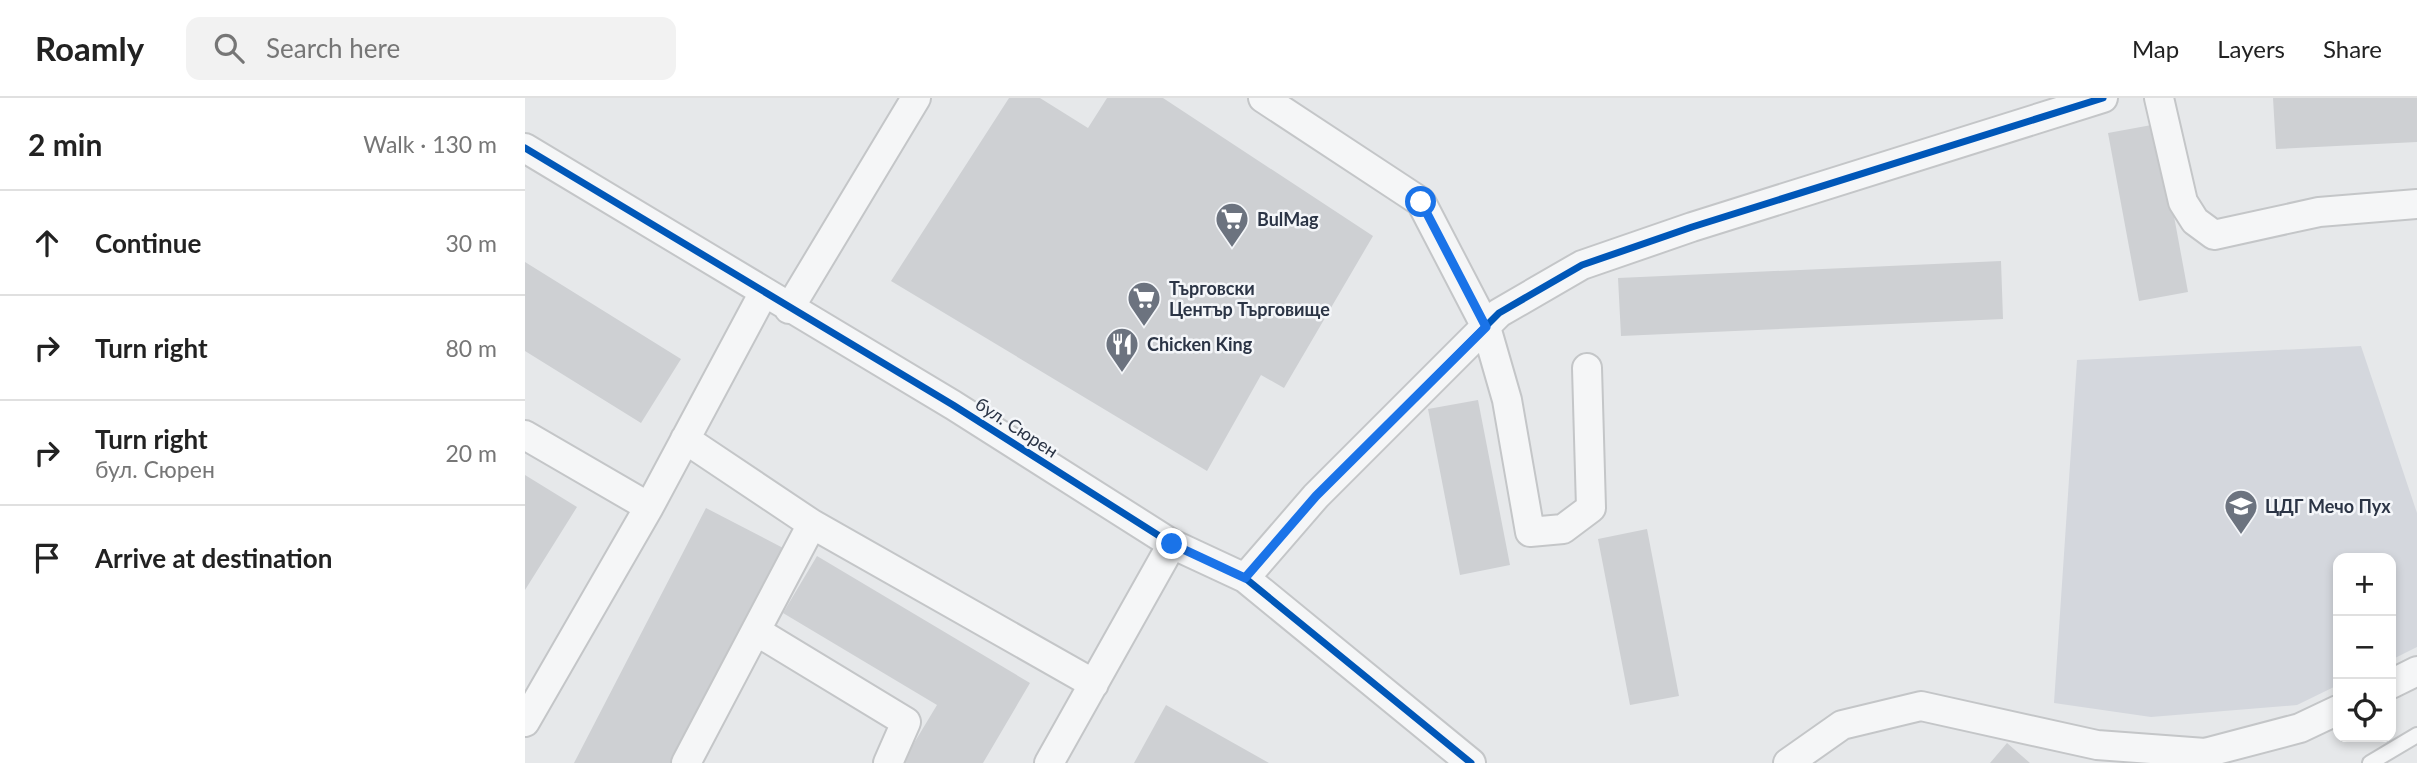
<!DOCTYPE html>
<html lang="en">
<head>
<meta charset="utf-8">
<style>
	body { margin:0; font-family:Lato,sans-serif; background:#f2f2f2; color:#222 }
	.controls { position:absolute; right:21px; bottom:21px; display:grid; overflow:hidden; border-radius:14px; box-shadow:0 4px 10px #0003 }
	.controls button { width:63px; height:63px; display:grid; place-items:center; padding:0; border:0; border-bottom:2px solid #e0e0e0; background:#fff; color:#222; font:35px sans-serif }
	.stop { position:absolute; width:21px; height:21px; margin:-16px; border:5px solid #1a73e8; border-radius:50%; background:#fff }
	.stop.end { background:#1a73e8; border-color:#fff; box-shadow:0 2px 7px #0008 }
	.list { margin:0; padding:0; list-style:none }
	h2 { display:flex; justify-content:space-between; align-items:center; height:91px; margin:0; padding:0 28px; font-size:30px }
	h2 small { font-size:23px; font-weight:400; color:#767676 }
	.list li { display:grid; grid-template-columns:46px 1fr auto; gap:21px; align-items:center; box-sizing:border-box; height:105px; padding:0 28px; border-top:2px solid #e0e0e0 }
	.list b { display:block; font-size:26px; white-space:nowrap }
	.list p { margin:0; font-size:23px; white-space:nowrap; color:#767676 }
	.list em { font-size:23px; font-style:normal; color:#767676 }
	.icon { flex:none; width:38px; height:38px; fill:none; stroke:currentColor; stroke-width:2; stroke-linecap:round; stroke-linejoin:round }
	.map { position:relative; flex:none; width:1892px; height:665px; overflow:hidden }
	header { display:flex; align-items:center; gap:42px; box-sizing:border-box; height:98px; padding:0 35px; background:#fff; border-bottom:2px solid #e0e0e0 }
	header strong { font-size:33px }
	nav { display:flex; gap:38px; margin-inline-start:auto; font-size:24px }
	.search { width:490px; height:63px; background:#f2f2f2; display:flex; align-items:center; gap:18px; box-sizing:border-box; padding:0 24px; border-radius:14px; color:#767676; font-size:26px }
	main { display:flex }
	aside { flex:1; background:#fff }
	.map>svg:first-child { display:block }
	.built { fill:#d4d7dd }
	.building { fill:#ced0d3 }
	.lines { fill:none; stroke-linecap:round; stroke-linejoin:round }
	.lane-casing { stroke:#c4c6c8; stroke-width:18 }
	.street-casing { stroke:#c4c6c8; stroke-width:32 }
	.lane { stroke:#f5f6f7; stroke-width:14 }
	.street { stroke:#f5f6f7; stroke-width:28 }
	.cycleway-casing { stroke:#f4f6f9; stroke-width:11 }
	.cycleway { stroke:#0057b8; stroke-width:7 }
	.route { stroke:#1a73e8; stroke-width:9 }
	.labels { text-anchor:middle; dominant-baseline:central; stroke-width:5; stroke-linejoin:round; paint-order:stroke }
	.poi-label { font-size:18px; font-weight:bold; fill:#2b3445; stroke:#f4f6f9; text-anchor:start }
	.street-label { font-size:18px; fill:#2b3445; stroke:#f4f6f9 }
</style>
</head>
<body>
<header>
<strong>Roamly</strong>
<div class="search"><svg class="icon" aria-label="search" viewBox="0 0 24 24"><circle cx="10" cy="10" r="6"/><path d="M15 15l6 6"/></svg>Search here</div>
<nav><a>Map</a><a>Layers</a><a>Share</a></nav>
</header>
<main>
<aside>
<h2>2 min<small>Walk · 130 m</small></h2>
<ul class="list">
<li><svg class="icon" aria-label="ahead" viewBox="0 0 24 24"><path d="M12 20V5M6 11l6-6 6 6"/></svg><div><b>Continue</b></div><em>30 m</em></li>
<li><svg class="icon" aria-label="right" viewBox="0 0 24 24"><path d="M7 20v-9h11M14 6l5 5-5 5"/></svg><div><b>Turn right</b></div><em>80 m</em></li>
<li><svg class="icon" aria-label="right" viewBox="0 0 24 24"><path d="M7 20v-9h11M14 6l5 5-5 5"/></svg><div><b>Turn right</b><p>бул. Сюрен</p></div><em>20 m</em></li>
<li><svg class="icon" aria-label="arrive" viewBox="0 0 24 24"><path d="M6 21V4h12l-3 4 3 4H6"/></svg><div><b>Arrive at destination</b></div></li>
</ul>
</aside>
<div class="map">
<svg width="1892" height="665" viewBox="0 0 1892 665">
	<rect width="100%" height="100%" fill="#e6e8ea"/>
	<!-- built -->
	<path class="built" d="M1836,248L1892,415V549L1866,562V460H1813V587L1772,607L1626,619L1529,605L1552,262Z"/>
	<!-- building -->
	<path class="building" d="M484,0H515L563,30L582,0H638L848,138L759,290L736,277L682,373L366,183Z
		M1748,0H1892V44L1751,51Z
		M1632,26L1663,194L1614,203L1583,35Z
		M1476,163L1478,221L1096,238L1093,180Z
		M0,164L156,261L116,325L0,253Z
		M953,302L985,467L935,477L903,311Z
		M0,377L52,409L0,492Z
		M181,410L260,451L149,665H49Z
		M1122,431L1154,598L1105,607L1073,441Z
		M292,458L505,585L458,665H377L412,607L258,515Z
		M641,607L744,665H609Z
		M1482,645L1505,665H1465Z"/>
	<g class="lines">
		<defs>
			<path id="lane" d="M1845,665L1892,637"/>
			<path id="street" d="M738,0L896,104L961,229L982,302L1005,434L1038,431L1066,410L1062,270
				M1634,0L1658,104L1670,123L1689,137L1794,114L1892,106
				M0,50L428,307L647,446L720,480L946,665
				M264,211L391,0
				M0,337L124,409
				M160,341L287,426
				M720,480L791,398L974,215L1057,167L1167,129L1578,0
				M231,533L381,624L363,665
				M1866,586L1892,573
				M0,624L124,409L239,194
				M161,665L287,426L569,586
				M524,665L647,446
				M1263,665L1317,627L1396,608L1572,647L1680,655L1775,630L1813,612"/>
		</defs>
		<!-- lane casing -->
		<use href="#lane" class="lane-casing"/>
		<!-- street casing -->
		<use href="#street" class="street-casing"/>
		<!-- lane -->
		<use href="#lane" class="lane"/>
		<!-- street -->
		<use href="#street" class="street"/>
		<defs>
			<path id="cycleway" d="M0,50L428,307L647,446L720,480L946,665
				M720,480L791,398L974,215L1057,167L1167,129L1578,0"/>
		</defs>
		<!-- cycleway casing -->
		<use href="#cycleway" class="cycleway-casing"/>
		<!-- cycleway -->
		<use href="#cycleway" class="cycleway"/>
	</g>
	<g class="lines">
		<!-- route -->
		<path class="route" d="M647,446L720,480L791,398L961,229L896,104"/>
	</g>
	<!-- icons -->
	<defs>
		<symbol id="supermarket-pin" viewBox="-11 -11 22 30"><path d="M0 17L-7.5 6A9.5 9.5 0 1 1 7.5 6Z" fill="#6c737f" stroke="#f4f6f9"/><path d="M-6-5.5h2.5l.6 2H6L4.5 2H-2.5L-4.4-4H-6ZM-1.5 3.2a1.3 1.3 0 1 0 .1 0ZM3 3.2a1.3 1.3 0 1 0 .1 0Z" fill="#fff"/></symbol>
		<symbol id="restaurant-pin" viewBox="-11 -11 22 30"><path d="M0 17L-7.5 6A9.5 9.5 0 1 1 7.5 6Z" fill="#6c737f" stroke="#f4f6f9"/><path d="M-5-6h1v4h1v-4h1v4h1v-4h1v5L-1.5 .5V6h-2V.5L-5-1ZM5-6V6H3V1.5H1.5Q1.5-4 5-6Z" fill="#fff"/></symbol>
		<symbol id="school-pin" viewBox="-11 -11 22 30"><path d="M0 17L-7.5 6A9.5 9.5 0 1 1 7.5 6Z" fill="#6c737f" stroke="#f4f6f9"/><path d="M0-5L7-2L0 1L-7-2ZM-4 1L0 2.5L4 1V4Q0 6-4 4Z" fill="#fff"/></symbol>
	</defs>
	<g fill-rule="evenodd">
		<use href="#supermarket-pin" x="688" y="102" width="38" height="52"/>
		<use href="#supermarket-pin" x="600" y="181" width="38" height="52"/>
		<use href="#restaurant-pin" x="578" y="227" width="38" height="52"/>
		<use href="#school-pin" x="1697" y="389" width="38" height="52"/>
	</g>
	<g class="labels">
		<!-- poi labels -->
		<g class="poi-label">
			<text x="732" y="121">BulMag</text>
			<text x="644" y="190">Търговски<tspan x="644" dy="21">Център Търговище</tspan></text>
			<text x="622" y="246">Chicken King</text>
			<text x="1740" y="408">ЦДГ Мечо Пух</text>
		</g>
		<!-- street labels -->
		<g class="street-label">
			<text transform="translate(492 329) rotate(33)">бул. Сюрен</text>
		</g>
	</g>
</svg>
<div class="controls">
<button>+</button>
<button>−</button>
<button><svg class="icon" aria-label="locate" viewBox="0 0 24 24"><circle cx="12" cy="12" r="6"/><path d="M12 2v4M12 18v4M2 12h4M18 12h4"/></svg></button>
</div>
<div class="stop" style="left:896px;top:104px"></div>
<div class="stop end" style="left:647px;top:446px"></div>
</div>
</main>
</body>
</html>
